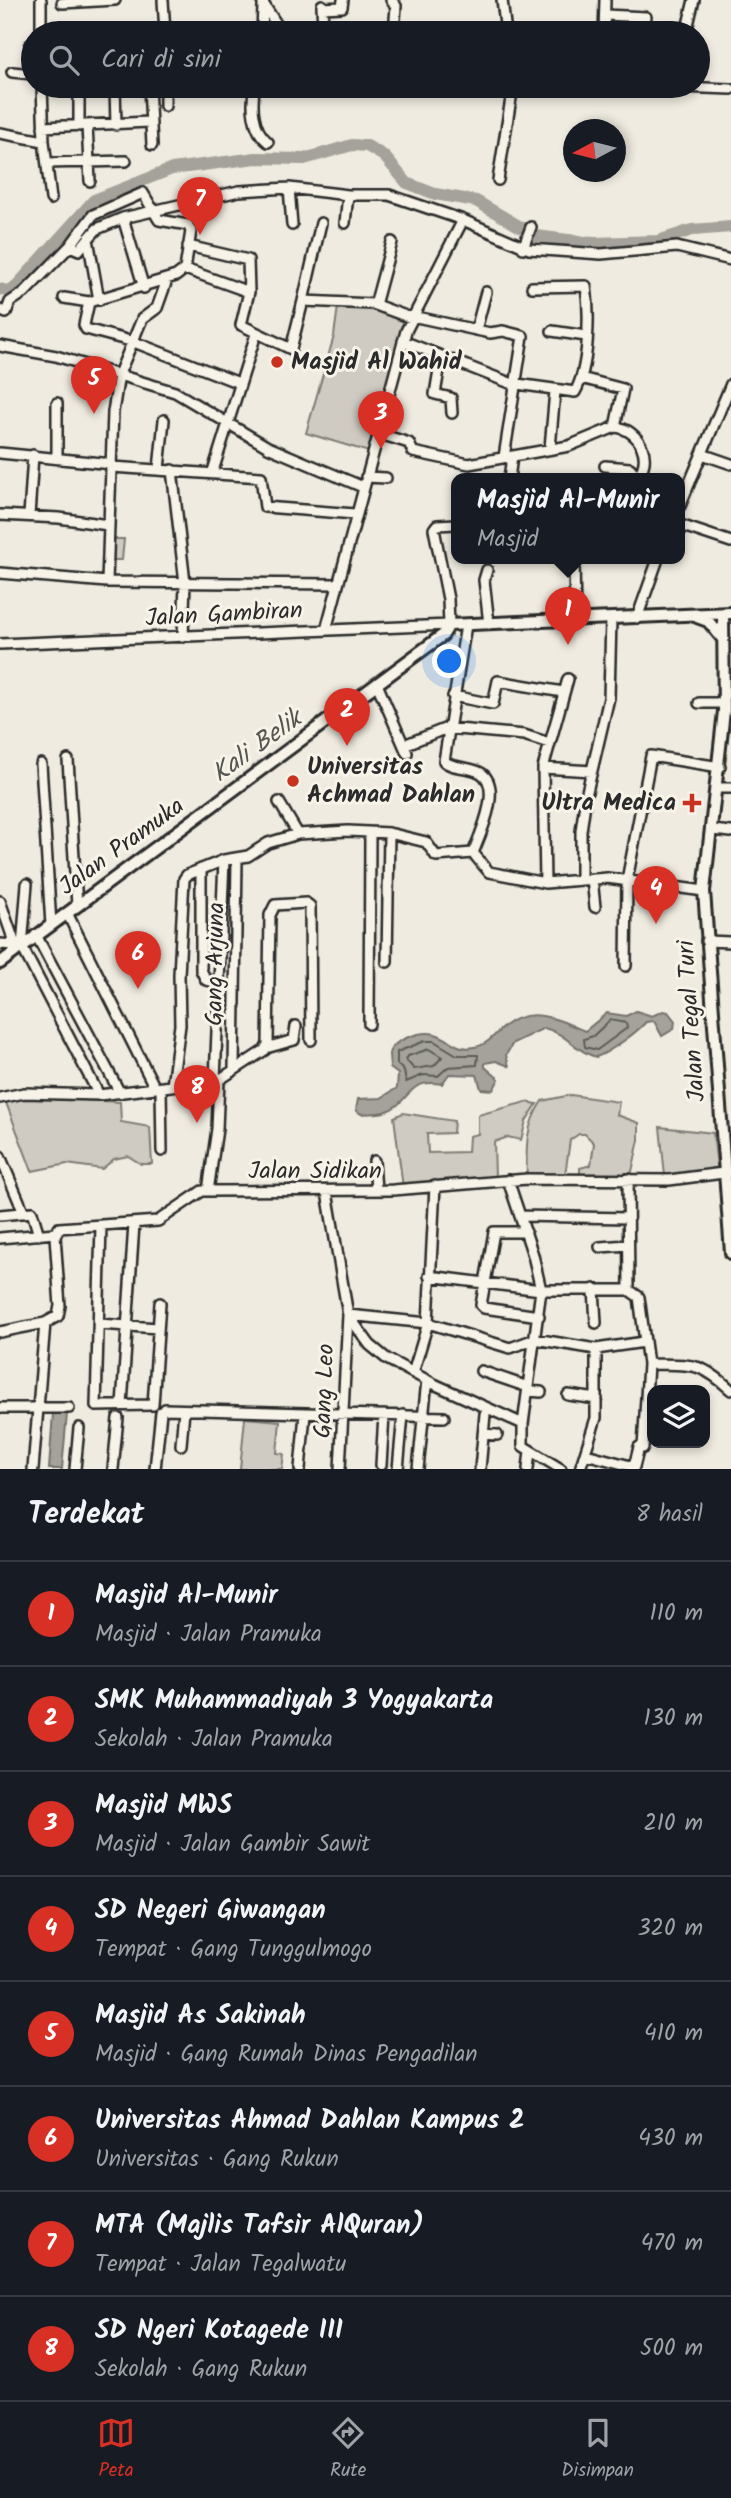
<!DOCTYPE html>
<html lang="id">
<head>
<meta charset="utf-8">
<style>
	body { margin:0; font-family:Kalam,sans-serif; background:#242831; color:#f1f3f6 }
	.controls { position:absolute; right:21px; bottom:21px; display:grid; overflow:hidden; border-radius:14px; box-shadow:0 4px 10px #0003 }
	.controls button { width:63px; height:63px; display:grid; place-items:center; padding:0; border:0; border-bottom:2px solid #363941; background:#171b24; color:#f1f3f6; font:35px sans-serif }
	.compass { position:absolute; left:563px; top:119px; width:63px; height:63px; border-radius:50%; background:#171b24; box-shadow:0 4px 10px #0003; rotate:263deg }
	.you { position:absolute; left:450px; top:662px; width:24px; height:24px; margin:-18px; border:5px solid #fff; border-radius:50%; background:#1a73e8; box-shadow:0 0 0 10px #1a73e833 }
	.badge { display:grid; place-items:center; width:46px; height:46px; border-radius:50%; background:#d93025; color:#fff; font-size:23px; font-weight:700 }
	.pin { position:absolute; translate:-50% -58px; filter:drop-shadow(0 2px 4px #0008) }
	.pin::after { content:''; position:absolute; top:37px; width:24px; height:21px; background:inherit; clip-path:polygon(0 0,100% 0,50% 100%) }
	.popup { position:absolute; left:451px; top:473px; width:234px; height:91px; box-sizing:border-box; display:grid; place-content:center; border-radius:14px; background:#171b24; filter:drop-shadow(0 2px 5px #0005); font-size:23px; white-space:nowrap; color:#9ea1a6 }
	.popup b { font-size:26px; color:#f1f3f6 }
	.popup::after { content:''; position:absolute; left:50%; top:100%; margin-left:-14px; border:14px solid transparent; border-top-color:#171b24 }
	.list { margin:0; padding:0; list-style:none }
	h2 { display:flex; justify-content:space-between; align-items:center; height:91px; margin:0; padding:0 28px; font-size:30px }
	h2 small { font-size:23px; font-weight:400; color:#9ea1a6 }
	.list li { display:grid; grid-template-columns:46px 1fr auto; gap:21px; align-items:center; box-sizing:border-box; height:105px; padding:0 28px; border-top:2px solid #363941 }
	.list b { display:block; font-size:26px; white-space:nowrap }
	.list p { margin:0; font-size:23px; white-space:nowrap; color:#9ea1a6 }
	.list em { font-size:23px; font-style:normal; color:#9ea1a6 }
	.icon { flex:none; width:38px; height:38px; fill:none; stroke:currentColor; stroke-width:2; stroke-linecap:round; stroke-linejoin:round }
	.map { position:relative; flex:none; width:731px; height:1469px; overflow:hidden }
	.search { position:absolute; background:#171b24; box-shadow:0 4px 10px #0003; left:21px; right:21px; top:21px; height:77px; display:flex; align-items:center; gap:18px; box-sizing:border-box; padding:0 24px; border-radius:38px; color:#9ea1a6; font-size:26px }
	.sheet { height:931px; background:#171b24 }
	nav { display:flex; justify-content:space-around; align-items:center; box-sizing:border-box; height:98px; border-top:2px solid #363941; background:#171b24; font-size:19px; color:#9ea1a6 }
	nav a { display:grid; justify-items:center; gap:4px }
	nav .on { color:#d93025 }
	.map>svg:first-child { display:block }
	.green { fill:#cfcbc2; stroke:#7d7b76; stroke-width:2 }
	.water { fill:#a4a29a; stroke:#74726e; stroke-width:2 }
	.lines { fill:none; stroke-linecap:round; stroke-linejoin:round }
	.shore { stroke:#5b5b57; stroke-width:2 }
	.stream { stroke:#74726e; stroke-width:2 }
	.river { stroke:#a4a29a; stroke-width:12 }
	.minor-casing { stroke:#2b2b2b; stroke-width:14 }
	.major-casing { stroke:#2b2b2b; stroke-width:16 }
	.minor { stroke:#f7f3e8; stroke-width:9 }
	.major { stroke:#f7f3e8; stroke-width:10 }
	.poi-dot { fill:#c8321e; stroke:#f7f3e8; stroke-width:2.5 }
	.labels { text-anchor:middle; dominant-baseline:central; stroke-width:6; stroke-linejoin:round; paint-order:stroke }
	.poi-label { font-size:24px; font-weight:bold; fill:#2b2b2b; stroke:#f7f3e8; text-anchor:start }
	.street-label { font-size:24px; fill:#2b2b2b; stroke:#f7f3e8 }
	.water-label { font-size:26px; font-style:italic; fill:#555552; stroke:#f7f3e8 }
</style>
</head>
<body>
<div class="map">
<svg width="731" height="1469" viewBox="0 0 731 1469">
	<rect width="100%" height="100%" fill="#efebe0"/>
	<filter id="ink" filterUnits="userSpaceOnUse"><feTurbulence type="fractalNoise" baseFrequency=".0143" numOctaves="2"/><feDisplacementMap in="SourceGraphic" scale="14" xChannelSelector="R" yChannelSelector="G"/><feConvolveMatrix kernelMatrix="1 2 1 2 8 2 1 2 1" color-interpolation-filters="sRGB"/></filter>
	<g filter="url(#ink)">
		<!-- green -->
		<path class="green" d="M338,306H373L408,320L369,452L306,433L334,336Z
			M112,539H124L122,560H111Z
			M571,1095L619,1102L617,1115L639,1123V1140L631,1176H580V1168L591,1165L594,1143L585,1134H579L570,1140L565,1175L527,1177C526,1148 525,1126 542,1101Z
			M30,1097L120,1102L121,1122L150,1127L152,1164H141L128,1156L114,1159L102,1169L67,1164L32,1171L5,1100Z
			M526,1102L537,1104L526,1121L521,1140L508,1137L494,1142L495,1176L403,1188L394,1117L403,1113L454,1121L453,1133L427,1134L428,1153L468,1152L469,1136L478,1134V1115Z
			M660,1127L713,1133L718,1175L665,1176Z
			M245,1418L280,1421L277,1453L284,1454L282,1469H240Z"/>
		<!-- water -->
		<path class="water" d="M636,1011L652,1016L663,1011L668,1012L675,1021L674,1029L662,1036L654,1021L646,1022C637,1032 609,1053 596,1057C576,1052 566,1033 544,1028L513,1043L506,1055L509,1066L496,1061L485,1063V1067L499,1079L493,1090L481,1089L477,1075L449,1074L442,1084C406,1077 411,1104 384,1112C377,1114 368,1113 361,1114L356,1110L358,1099L381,1098L397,1088L398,1074L390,1068L389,1054C392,1040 421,1030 435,1034C450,1038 456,1051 474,1047C485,1046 493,1037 500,1030C528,1003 556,1019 585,1031L607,1013L626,1016Z
			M53,1413L67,1414L62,1469H49Z"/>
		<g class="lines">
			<!-- shore -->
			<path class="shore" d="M610,1020L626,1023L627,1028L597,1050L585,1047L584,1039L593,1036Z
				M425,1041H434L457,1055H478L477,1065L448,1067L438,1076L423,1075L406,1082L404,1071L397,1064V1052Z
				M429,1049L442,1057L434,1066L414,1069L406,1060L408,1056Z"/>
			<!-- stream -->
			<path class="stream" d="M421,645L432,634
				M0,956L10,948"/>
			<!-- river -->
			<path class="river" d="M0,289L11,292L94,200L172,169L256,158L304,159L352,145L367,146L384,156L407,183L435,194L476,201L536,236L593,243L658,241L692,230L731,227"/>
			<defs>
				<path id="minor" d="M163,0L165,33
					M261,0L282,33
					M391,0L396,6L394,33
					M502,0L506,33
					M62,3L115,0
					M322,5L323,33
					M322,8L342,7L343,0
					M605,15L646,17
					M41,29L140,33
					M41,33V0
					M262,33L263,6
					M604,33L605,0
					M686,33L694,0
					M30,45H33
					M12,72L33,74
					M42,86L44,141L51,199
					M79,86V126
					M115,86L116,125
					M149,86L152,145
					M165,86V106
					M255,86C251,104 252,130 268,142
					M652,86L731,89
					M87,126L90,181
					M43,127L149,122
					M0,133L44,141
					M48,163L126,161
					M498,180L513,86
					M289,188L292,225
					M123,218L144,288
					M345,223L348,195
					M88,239L97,229L123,218L239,191L289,188L348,195H389L463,220L529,249L601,254L677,247L731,260
					M188,246L248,260L249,292L241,325L291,349L303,301L373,304L411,318
					M523,248L531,227
					M185,269L249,292
					M24,293L70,246L79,250L88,239L99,300
					M64,298L89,302L176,276L185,269L191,231L188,225L159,220L143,193L93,215L70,246
					M303,301L321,223
					M89,302L84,325L86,329L134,342L239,383
					M375,305L392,242
					M0,310L6,313L10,302L19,296
					M412,316L490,333L503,331L523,336L504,457
					M476,330L486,292
					M552,331L586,336
					M403,341L510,383L575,392C589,368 590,314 586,286L532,287
					M0,346L56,356L175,392L268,447L363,487
					M441,358L435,394L451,398L452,413
					M581,378L623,389L615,427
					M615,427C640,429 655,461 635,479
					M377,433L409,443L413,452L469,464L569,446L615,427
					M550,448L555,391
					M0,453L112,464
					M702,454L731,464
					M57,456V403
					M605,466L630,468L640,479
					M112,467L261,477L265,507L355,514
					M159,469L164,420
					M172,470L185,583L183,637
					M213,471L256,334
					M366,477L386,478
					M509,479L512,456
					M680,506L731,384
					M0,515L59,518L108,525
					M29,516L33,455
					M680,525L731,542
					M574,559L575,620
					M487,570L484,580L489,624
					M0,573L107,582L337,584
					M107,582L113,412L119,374L142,319L157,308L167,280
					M637,618L658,559
					M466,625L444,761C452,769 470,766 481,773C503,787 480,835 473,853L489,872L545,883L607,878L704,891
					M326,630L406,331L463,220
					M0,644L449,625L448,599L434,529L437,525L456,524
					M377,684L407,753
					M453,696L493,704L498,681L563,692
					M699,703H724
					M404,745L447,728L524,735L549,743
					M68,760L77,906
					M41,764L51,925
					M543,768L592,771
					M717,788H731
					M279,802L298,834
					M712,830L731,832
					M201,869V970L206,980L221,983
					M592,879L595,907
					M581,880V831L586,796L609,698L611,619
					M545,883L543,768L568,679
					M27,884L22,947L99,1095
					M0,901L17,950
					M67,913L155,1088
					M36,935L120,1093
					M706,941L731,942
					M0,944L15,945
					M387,962L389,833
					M626,966L627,880L651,756L720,767
					M369,1024L370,833
					M266,1048L294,1040L296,1026
					M234,1070L237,859
					M215,1080L224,860
					M172,1086L180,1025L179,975L184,879L187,875L224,860L248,856L268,843L298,834L348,831L389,833L426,842L436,856L473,853
					M161,1088L162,1151
					M0,1098L24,1093L99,1095L219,1080L265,1050L268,1044L270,915L275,905L306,903L310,906L311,1040
					M0,1156L24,1213
					M374,1161L376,1190
					M628,1179L629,1290
					M508,1180L533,1255L541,1290L523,1424
					M208,1191L217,1129L219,1080
					M327,1192L348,1315L370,1345L387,1359L434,1384L523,1424V1446L561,1469
					M0,1215L32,1212L39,1235
					M520,1216L628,1218
					M101,1225L96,1406L153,1405L160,1303
					M526,1232H494L481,1305L484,1308L539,1316
					M0,1238L55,1233
					M600,1247L628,1245
					M429,1276L541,1290H629L639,1297L648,1364C690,1365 699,1360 731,1390
					M594,1289L596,1323
					M99,1324L158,1328
					M0,1332L45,1323L58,1316L60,1306L55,1236L59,1228L158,1221L202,1191L393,1190L527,1179L669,1180L731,1172
					M481,1371L528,1387
					M413,1373L428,1323L435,1186
					M528,1391L541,1392
					M568,1395L597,1399
					M122,1405L134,1224
					M0,1408H69
					M165,1409L444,1417
					M483,1434L497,1435
					M181,1445L184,1410
					M586,1454L634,1467L639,1447L643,1448L648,1364
					M381,1465L384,1415
					M33,1469L45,1323
					M75,1469L79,1428
					M113,1469L118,1418
					M155,1469L161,1412
					M300,1469L305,1414
					M340,1469L348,1315L428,1323L510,1348L535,1339L596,1349L644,1342
					M398,1469L403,1415
					M418,1469L427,1380
					M480,1469L485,1414
					M528,1469L530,1451
					M580,1469L596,1418V1349"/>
				<path id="major" d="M723,614L724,711L704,891L731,1253
					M697,617L708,621L723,639
					M0,963L443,635L449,625L731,613"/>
			</defs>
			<!-- minor casing -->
			<use href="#minor" class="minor-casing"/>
			<!-- major casing -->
			<use href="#major" class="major-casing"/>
			<!-- minor -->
			<use href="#minor" class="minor"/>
			<!-- major -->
			<use href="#major" class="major"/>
		</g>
	</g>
	<!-- markers -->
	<g class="poi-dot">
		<circle cx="277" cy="362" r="7"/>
		<circle cx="293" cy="781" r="7"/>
		<path d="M688.5 792.5h7v7h7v7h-7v7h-7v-7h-7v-7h7z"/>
	</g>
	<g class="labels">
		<!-- poi labels -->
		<g class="poi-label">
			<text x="291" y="362">Masjid Al Wahid</text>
			<text x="307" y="767">Universitas<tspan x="307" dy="28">Achmad Dahlan</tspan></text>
			<text x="676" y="803" text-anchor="end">Ultra Medica</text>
		</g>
		<!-- street labels -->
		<g class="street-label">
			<text transform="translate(224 615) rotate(-3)">Jalan Gambiran</text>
			<text transform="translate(122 847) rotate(-36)">Jalan Pramuka</text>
			<text transform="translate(216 964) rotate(-89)">Gang Arjuna</text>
			<text transform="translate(692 1021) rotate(-94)">Jalan Tegal Turi</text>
			<text x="315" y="1171">Jalan Sidikan</text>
			<text transform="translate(325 1391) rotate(-88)">Gang Leo</text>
		</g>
		<!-- water labels -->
		<g class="water-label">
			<text transform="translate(257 747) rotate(-36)">Kali Belik</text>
		</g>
	</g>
</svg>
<div class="controls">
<button><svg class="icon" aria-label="layers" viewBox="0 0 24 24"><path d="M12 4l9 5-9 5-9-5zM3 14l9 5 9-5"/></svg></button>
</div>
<svg class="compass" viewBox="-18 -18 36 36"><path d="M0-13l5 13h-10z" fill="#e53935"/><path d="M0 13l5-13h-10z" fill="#9ea1a6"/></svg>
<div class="you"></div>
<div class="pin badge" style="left:568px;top:645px">1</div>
<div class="popup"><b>Masjid Al-Munir</b>Masjid</div>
<div class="pin badge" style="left:347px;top:746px">2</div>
<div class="pin badge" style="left:381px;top:449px">3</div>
<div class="pin badge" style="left:656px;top:924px">4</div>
<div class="pin badge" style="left:94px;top:414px">5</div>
<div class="pin badge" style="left:138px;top:989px">6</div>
<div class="pin badge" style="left:200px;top:235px">7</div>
<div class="pin badge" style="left:197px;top:1123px">8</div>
<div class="search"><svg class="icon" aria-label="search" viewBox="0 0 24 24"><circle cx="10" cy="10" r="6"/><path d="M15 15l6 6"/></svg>Cari di sini</div>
</div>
<section class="sheet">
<h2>Terdekat<small>8 hasil</small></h2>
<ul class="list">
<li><span class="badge">1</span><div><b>Masjid Al-Munir</b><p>Masjid · Jalan Pramuka</p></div><em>110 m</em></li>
<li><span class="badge">2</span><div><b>SMK Muhammadiyah 3 Yogyakarta</b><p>Sekolah · Jalan Pramuka</p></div><em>130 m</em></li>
<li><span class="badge">3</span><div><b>Masjid MWS</b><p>Masjid · Jalan Gambir Sawit</p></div><em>210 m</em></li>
<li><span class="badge">4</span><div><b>SD Negeri Giwangan</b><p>Tempat · Gang Tunggulmogo</p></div><em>320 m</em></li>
<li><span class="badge">5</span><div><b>Masjid As Sakinah</b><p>Masjid · Gang Rumah Dinas Pengadilan</p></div><em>410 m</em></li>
<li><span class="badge">6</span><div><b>Universitas Ahmad Dahlan Kampus 2</b><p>Universitas · Gang Rukun</p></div><em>430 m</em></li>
<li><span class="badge">7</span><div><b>MTA (Majlis Tafsir AlQuran)</b><p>Tempat · Jalan Tegalwatu</p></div><em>470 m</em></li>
<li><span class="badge">8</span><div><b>SD Ngeri Kotagede III</b><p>Sekolah · Gang Rukun</p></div><em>500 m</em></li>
</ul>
</section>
<nav>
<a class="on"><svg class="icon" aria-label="map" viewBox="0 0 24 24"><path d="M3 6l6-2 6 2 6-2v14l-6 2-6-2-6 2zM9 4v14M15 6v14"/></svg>Peta</a>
<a><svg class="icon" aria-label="directions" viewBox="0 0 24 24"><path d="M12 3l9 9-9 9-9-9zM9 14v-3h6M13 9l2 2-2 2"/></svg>Rute</a>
<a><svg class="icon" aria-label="saved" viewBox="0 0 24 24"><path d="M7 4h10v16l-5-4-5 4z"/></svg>Disimpan</a>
</nav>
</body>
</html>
